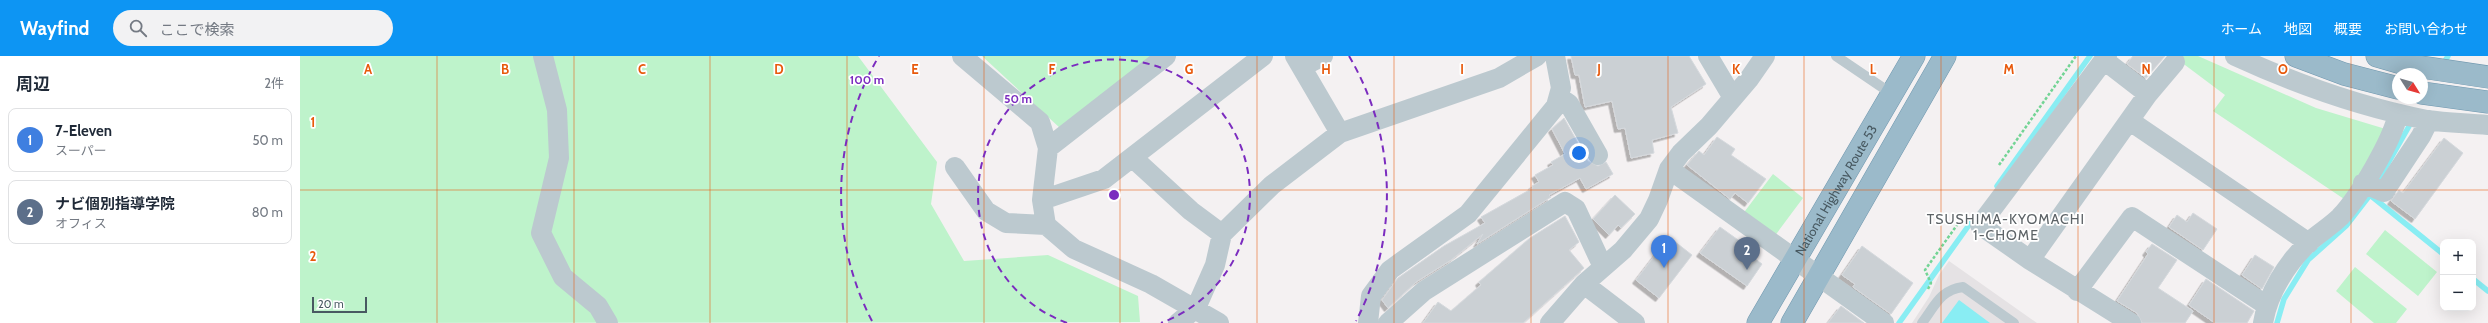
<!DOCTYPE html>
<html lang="ja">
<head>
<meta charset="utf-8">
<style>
	body { margin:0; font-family:Cabin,"Noto Sans JP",sans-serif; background:#f2f2f3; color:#1f2937 }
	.controls { position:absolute; right:12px; bottom:12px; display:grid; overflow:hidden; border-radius:8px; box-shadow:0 4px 16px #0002 }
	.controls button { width:36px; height:36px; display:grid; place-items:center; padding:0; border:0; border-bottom:1px solid #e0e1e3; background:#fff; color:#1f2937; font:20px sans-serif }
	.compass { position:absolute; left:2092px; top:12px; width:36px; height:36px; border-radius:50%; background:#fff; box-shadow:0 4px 16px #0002; rotate:127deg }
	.scale { position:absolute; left:12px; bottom:10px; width:55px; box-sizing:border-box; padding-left:4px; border:2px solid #485961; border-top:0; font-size:11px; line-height:14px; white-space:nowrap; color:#485961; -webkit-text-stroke:3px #fff; paint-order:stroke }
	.you { position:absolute; left:1279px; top:97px; width:14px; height:14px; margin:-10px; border:3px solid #fff; border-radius:50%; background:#1a73e8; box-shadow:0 0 0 6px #1a73e833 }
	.badge { display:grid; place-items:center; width:26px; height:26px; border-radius:50%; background:#0d95f3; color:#fff; font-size:13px; font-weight:700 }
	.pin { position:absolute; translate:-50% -33px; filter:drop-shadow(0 1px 2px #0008) }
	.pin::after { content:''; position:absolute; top:21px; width:14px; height:12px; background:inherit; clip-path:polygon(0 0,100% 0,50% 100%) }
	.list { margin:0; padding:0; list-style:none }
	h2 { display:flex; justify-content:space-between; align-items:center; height:52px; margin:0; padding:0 16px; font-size:17px }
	h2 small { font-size:13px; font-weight:400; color:#747a83 }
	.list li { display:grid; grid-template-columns:26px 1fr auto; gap:12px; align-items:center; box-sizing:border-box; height:64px; margin:0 8px 8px; padding:0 8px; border:1px solid #e0e1e3; border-radius:8px }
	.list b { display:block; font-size:15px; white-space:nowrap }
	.list p { margin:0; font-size:13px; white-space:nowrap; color:#747a83 }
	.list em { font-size:13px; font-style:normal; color:#747a83 }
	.icon { flex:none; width:22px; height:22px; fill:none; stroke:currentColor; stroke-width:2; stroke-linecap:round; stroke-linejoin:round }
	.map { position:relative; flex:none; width:2188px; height:267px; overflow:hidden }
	header { display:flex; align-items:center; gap:24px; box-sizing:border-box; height:56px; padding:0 20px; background:#0d95f3; color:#fff }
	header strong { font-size:19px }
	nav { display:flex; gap:22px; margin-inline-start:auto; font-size:14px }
	.search { width:280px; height:36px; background:#f2f2f3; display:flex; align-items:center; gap:10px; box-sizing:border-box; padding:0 14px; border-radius:22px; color:#747a83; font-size:15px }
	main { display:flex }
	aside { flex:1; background:#fff }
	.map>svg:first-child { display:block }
	.education { fill:#e5e2e4 }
	.green { fill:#bef3cb }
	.water { fill:#89edf3 }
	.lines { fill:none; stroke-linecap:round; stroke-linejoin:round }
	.stream { stroke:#89edf3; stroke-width:5.5 }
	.building { fill:#cbd0d4; stroke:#d5d9dd; filter:url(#shadow) }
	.trunk-casing { stroke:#7198af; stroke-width:23 }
	.path { stroke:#73d495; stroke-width:2.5; stroke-dasharray:3 2; stroke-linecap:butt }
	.service { stroke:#bcc9cf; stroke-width:10 }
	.minor { stroke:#bcc9cf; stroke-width:20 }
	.trunk { stroke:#9bbaca; stroke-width:22 }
	.grid { fill:none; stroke:#e8590c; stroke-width:1; stroke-opacity:0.55 }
	.ring { fill:none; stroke:#7b2cbf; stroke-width:2; stroke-dasharray:7 5 }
	.labels { text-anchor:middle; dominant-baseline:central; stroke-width:3.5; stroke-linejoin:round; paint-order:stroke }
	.street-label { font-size:13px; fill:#485961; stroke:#fff }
	.neighbourhood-label { font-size:14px; letter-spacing:1px; fill:#5d6367; stroke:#fff }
	.grid-label { font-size:13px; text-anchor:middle; font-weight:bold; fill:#e8590c; stroke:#fff; stroke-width:3.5; stroke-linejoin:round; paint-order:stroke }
	.centre { fill:#7b2cbf; stroke:#fff; stroke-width:2 }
	.ring-label { font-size:12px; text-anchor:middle; font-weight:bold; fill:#7b2cbf; stroke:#fff; stroke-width:3.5; stroke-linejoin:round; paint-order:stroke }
</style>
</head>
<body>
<header>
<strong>Wayfind</strong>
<div class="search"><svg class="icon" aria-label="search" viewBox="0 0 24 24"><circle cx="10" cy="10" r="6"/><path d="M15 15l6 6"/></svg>ここで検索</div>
<nav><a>ホーム</a><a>地図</a><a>概要</a><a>お問い合わせ</a></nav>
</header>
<main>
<aside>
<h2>周辺<small>2件</small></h2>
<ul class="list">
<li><span class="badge" style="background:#3f7fe0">1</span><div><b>7-Eleven</b><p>スーパー</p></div><em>50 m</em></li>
<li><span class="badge" style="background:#5c6f8a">2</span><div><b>ナビ個別指導学院</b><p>オフィス</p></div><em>80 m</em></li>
</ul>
</aside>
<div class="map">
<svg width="2188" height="267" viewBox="0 0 2188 267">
	<defs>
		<filter id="shadow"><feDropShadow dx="-3.5" dy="3.5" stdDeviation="0" flood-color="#0004"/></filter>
	</defs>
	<rect width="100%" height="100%" fill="#f4f1f2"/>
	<!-- education -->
	<path class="education" d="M1649,205L1737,267H1612L1629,241L1639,219Z"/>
	<!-- green -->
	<path class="green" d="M0,0H558L637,106L631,148L664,205L748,199L838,240L840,266L0,267Z
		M682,0H853L760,72Z
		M1873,0H1898L2016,52L2089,74L2047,145L1913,55L1925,39Z
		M1473,118L1503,142L1474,181L1442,159Z
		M2085,174L2137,216L2118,240L2066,198Z
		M2055,211L2107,253L2096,267H2074L2036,235Z"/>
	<!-- water -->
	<path class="water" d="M1659,244L1690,267H1642Z"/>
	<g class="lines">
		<!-- stream -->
		<path class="stream" d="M2142,10L2148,0
			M1697,130L1790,0
			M2070,139L2143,198
			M2173,223L2188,235
			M1599,267L1674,162
			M1977,267L1984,243L2008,204L2046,170L2070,139L2112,65"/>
	</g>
	<!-- building -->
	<path class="building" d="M1271,0H1389L1406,28L1371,51L1378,77L1352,84L1354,97L1331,102L1325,72L1318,73L1312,45L1285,51L1279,19H1275Z
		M1833,0H1865L1846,22L1827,8Z
		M1264,62L1288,105L1298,110L1306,106L1313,118L1286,133L1280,122L1249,139L1251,141L1177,188L1183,178L1151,204L1116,226L1088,252L1082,244L1098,222L1144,190L1185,167L1181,161L1233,132L1232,130L1239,126L1235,119L1253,109L1251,106L1265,98L1252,73Z
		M1417,81L1435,93L1431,99L1466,123L1448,147L1435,137L1430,143L1387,109L1399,95L1404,99Z
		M2144,82L2163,97L2115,163L2091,145L2099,134L2103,137Z
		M1315,139L1335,158L1321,172L1318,169L1309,179L1293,163Z
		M1893,157L1917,173L1903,194L1869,171L1877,159L1887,166Z
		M1265,160L1279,186L1269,194L1284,212L1223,267H1123L1138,246L1151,255L1181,229L1179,226L1230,182Z
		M1420,171L1441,186L1438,190L1462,208L1447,230L1400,197Z
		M1369,181L1392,199L1359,242L1336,224Z
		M1852,188L1877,204L1858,232L1893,255L1885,267H1842L1837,257L1817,245L1848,198L1846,196Z
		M1562,190L1613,227L1591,258L1553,231L1555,228L1542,219Z
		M1955,199L1974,211L1962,233L1942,219Z
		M1906,223L1954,255L1947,267H1915L1889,249Z
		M1541,250L1564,267H1528Z"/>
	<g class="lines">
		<defs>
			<g id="trunk">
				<path d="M1996,0L2044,18L2098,32"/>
				<path d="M2077,0L2108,9L2188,21"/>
				<path d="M2122,37L2188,46"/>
				<path id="s1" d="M1458,267L1614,0"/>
				<path d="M1492,267L1645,0"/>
			</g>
		</defs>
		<!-- trunk casing -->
		<use href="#trunk" class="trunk-casing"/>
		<!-- path -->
		<path class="path" d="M1699,109L1776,0
			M1628,233L1631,227L1625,214L1662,162"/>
		<!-- service -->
		<path class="service" d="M1536,0L1592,38
			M1622,267C1635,250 1640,234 1663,231L1714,267"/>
		<!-- minor -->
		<path class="minor" d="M243,0L257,54L259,102L241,177L263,221L298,250L308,267
			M662,0L740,66L748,92L742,144L746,169L774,193L851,228L919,267
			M995,0L1040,77
			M1408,0L1433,42
			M1807,0L1680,169L1730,204L1831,267
			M1935,0C1996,28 2060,51 2127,64C2147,67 2168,67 2188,69
			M1804,4L1848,38
			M1002,11L1023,0
			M1259,41L1269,48L1298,99
			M1830,65L2009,187
			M748,92L866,0
			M833,102L891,155L922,178
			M655,111L686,155L706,167L746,169
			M1369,113L1584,267
			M2063,127L2084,136L2121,80L2129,64
			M742,144L804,123L963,0
			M1730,204L1848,38L1875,6
			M1284,228L1335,267
			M1777,235L1832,161L1966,249
			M878,267L896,252L915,209L922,178L972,129L1040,77L1199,22L1237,0
			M1068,267L1071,240L1090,214L1168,158L1256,50L1261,32L1255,0
			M1088,267L1124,235L1265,146L1276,153L1303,211
			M1250,267L1284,228L1323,194L1349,163L1358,144L1369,113L1381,97L1409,70L1449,23L1465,0
			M1963,267C1968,237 1987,207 2009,186C2019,177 2031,170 2040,161C2059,141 2092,85 2098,58"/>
		<!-- trunk -->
		<use href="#trunk" class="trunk"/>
	</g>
	<!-- grid -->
	<path class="grid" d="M137,0V267M274,0V267M410,0V267M547,0V267M684,0V267M820,0V267M957,0V267M1094,0V267M1231,0V267M1368,0V267M1504,0V267M1641,0V267M1778,0V267M1914,0V267M2051,0V267M0,134H2188"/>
	<!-- distance rings -->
	<g class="ring">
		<path d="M767 267A136 136 0 1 1 861 267"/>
		<path d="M572 265A273 273 0 0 1 579 0M1049 0A273 273 0 0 1 1056 265"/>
	</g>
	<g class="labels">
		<!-- street labels -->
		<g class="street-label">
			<text stroke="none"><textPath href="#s1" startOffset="154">National Highway Route 53</textPath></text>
		</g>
		<!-- neighbourhood labels -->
		<g class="neighbourhood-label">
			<text x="1706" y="163">TSUSHIMA-KYOMACHI<tspan x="1706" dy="16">1-CHOME</tspan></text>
		</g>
	</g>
	<g class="grid-label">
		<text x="68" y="18">A</text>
		<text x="205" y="18">B</text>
		<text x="342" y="18">C</text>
		<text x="479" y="18">D</text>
		<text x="615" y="18">E</text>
		<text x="752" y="18">F</text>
		<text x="889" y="18">G</text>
		<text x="1026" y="18">H</text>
		<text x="1162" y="18">I</text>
		<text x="1299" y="18">J</text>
		<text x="1436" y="18">K</text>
		<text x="1573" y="18">L</text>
		<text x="1709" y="18">M</text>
		<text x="1846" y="18">N</text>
		<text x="1983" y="18">O</text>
		<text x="13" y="71">1</text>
		<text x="13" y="205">2</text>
	</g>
	<circle cx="814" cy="139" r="6" class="centre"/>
	<g class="ring-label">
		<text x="567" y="28">100 m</text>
		<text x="718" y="47">50 m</text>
	</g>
</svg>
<div class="controls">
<button>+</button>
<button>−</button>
</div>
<svg class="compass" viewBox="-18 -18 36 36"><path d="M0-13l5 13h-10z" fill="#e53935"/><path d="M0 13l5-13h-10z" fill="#747a83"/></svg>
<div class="scale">20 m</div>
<div class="you"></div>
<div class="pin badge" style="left:1364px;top:212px;background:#3f7fe0">1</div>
<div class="pin badge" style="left:1447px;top:214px;background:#5c6f8a">2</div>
</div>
</main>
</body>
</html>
